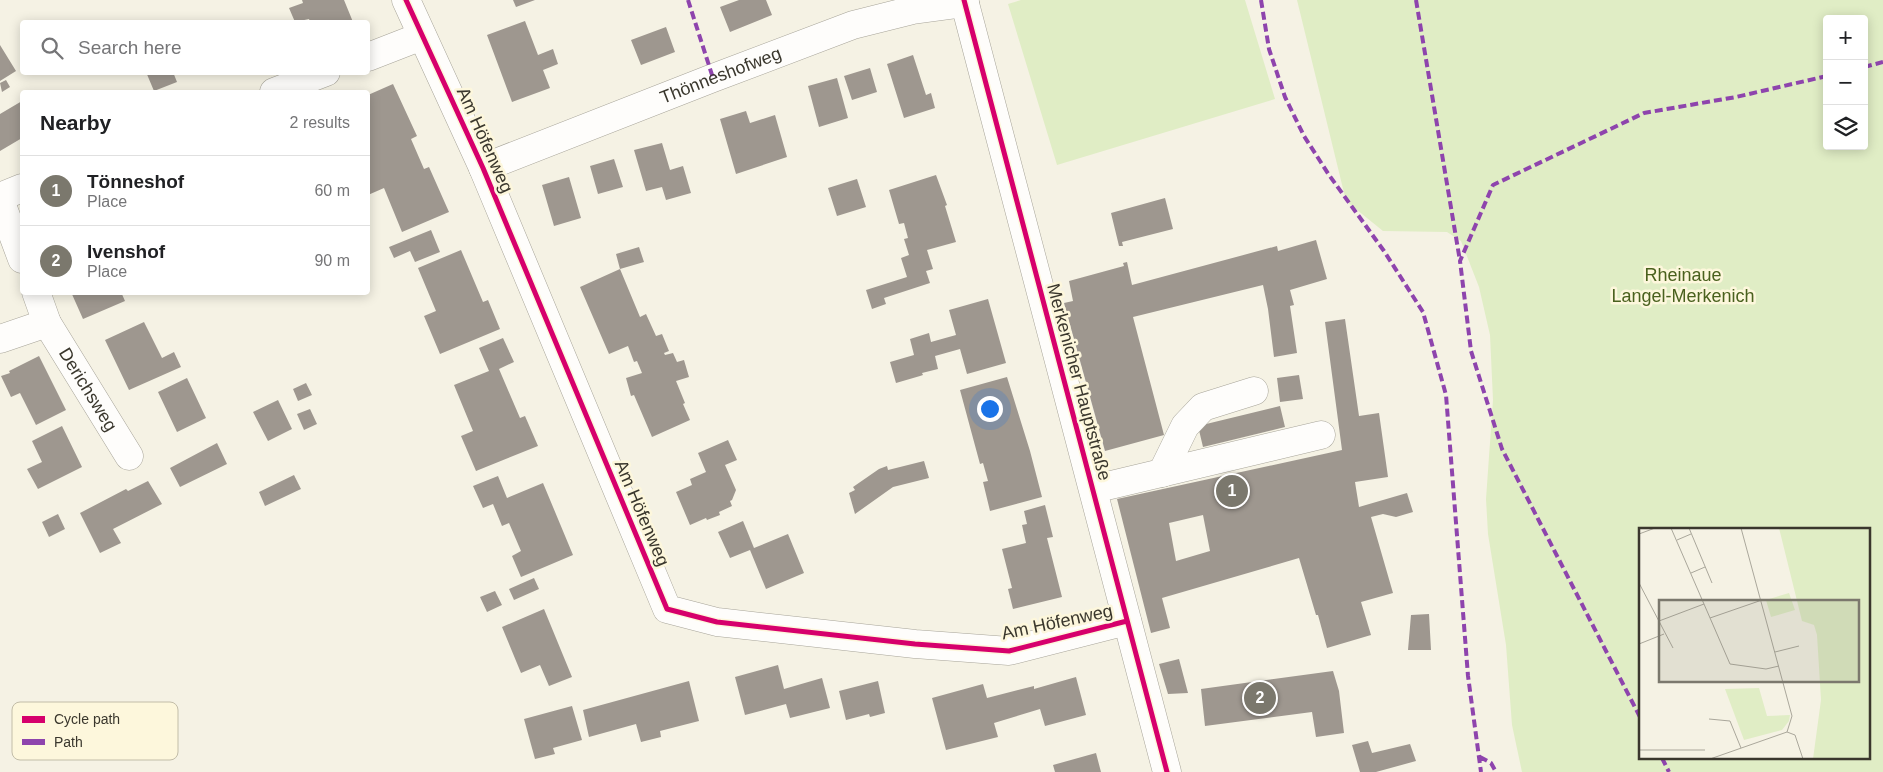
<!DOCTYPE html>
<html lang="en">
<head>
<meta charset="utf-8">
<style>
	body { margin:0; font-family:Arial,sans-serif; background:#f6f6f6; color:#202124 }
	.controls { position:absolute; right:15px; top:15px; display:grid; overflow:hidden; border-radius:5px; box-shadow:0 2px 12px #0003 }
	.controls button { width:45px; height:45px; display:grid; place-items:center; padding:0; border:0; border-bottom:1px solid #e0e0e0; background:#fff; color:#202124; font:25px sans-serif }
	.you { position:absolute; left:989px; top:408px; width:18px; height:18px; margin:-12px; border:4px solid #fff; border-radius:50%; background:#1a73e8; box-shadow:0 0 0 8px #1a73e833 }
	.badge { display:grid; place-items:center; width:32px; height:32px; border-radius:50%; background:#7b786d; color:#fff; font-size:16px; font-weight:700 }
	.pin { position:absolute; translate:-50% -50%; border:2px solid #fff; box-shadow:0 1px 5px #0006 }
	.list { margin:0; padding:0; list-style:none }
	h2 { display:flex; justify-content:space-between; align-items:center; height:65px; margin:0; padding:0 20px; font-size:21px }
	h2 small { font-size:16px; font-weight:400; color:#757577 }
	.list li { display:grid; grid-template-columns:32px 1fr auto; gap:15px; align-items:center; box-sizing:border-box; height:70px; padding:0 20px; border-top:1px solid #e0e0e0 }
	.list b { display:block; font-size:19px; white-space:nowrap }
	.list p { margin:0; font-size:16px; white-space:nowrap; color:#757577 }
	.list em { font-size:16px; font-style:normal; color:#757577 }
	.icon { flex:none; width:28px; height:28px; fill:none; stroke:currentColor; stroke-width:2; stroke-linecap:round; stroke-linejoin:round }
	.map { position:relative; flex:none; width:1883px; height:772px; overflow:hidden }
	.search { position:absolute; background:#fff; box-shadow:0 2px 12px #0003; left:20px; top:20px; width:350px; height:55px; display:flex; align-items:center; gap:12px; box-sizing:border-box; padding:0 18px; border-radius:5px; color:#757577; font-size:19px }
	.panel { position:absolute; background:#fff; box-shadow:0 2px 12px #0003; left:20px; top:90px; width:350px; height:205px; border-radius:5px }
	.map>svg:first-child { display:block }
	.green { fill:#e0edc5; fill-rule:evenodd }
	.building { fill:#9e978f; fill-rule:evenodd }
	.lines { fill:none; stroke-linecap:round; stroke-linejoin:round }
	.minor-casing { stroke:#a7a499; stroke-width:29 }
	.minor { stroke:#fefdfb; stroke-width:28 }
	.quiet { stroke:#8e44ad; stroke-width:4; stroke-dasharray:8 4; stroke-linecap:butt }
	.cycleway-casing { stroke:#fdf7dc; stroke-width:8 }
	.cycleway { stroke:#d6006c; stroke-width:5 }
	.labels { text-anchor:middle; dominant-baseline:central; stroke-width:5; stroke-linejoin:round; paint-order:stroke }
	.street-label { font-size:18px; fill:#3a372d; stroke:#fdf7dc }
	.park-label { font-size:18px; fill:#4a611e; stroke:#fdf7dc }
	.inset-road { fill:none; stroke:#aaa79b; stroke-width:1 }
	.view { fill:#7b786d; fill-opacity:0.15; stroke:#7b786d; stroke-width:2.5 }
	.inset-edge { fill:none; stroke:#3a372d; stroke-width:2.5 }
	.key { fill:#fdf7dc; stroke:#c2bda8; stroke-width:1 }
	.key-label { font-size:14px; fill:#3a372d }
</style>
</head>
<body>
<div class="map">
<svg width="1883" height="772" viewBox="0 0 1883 772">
	<rect width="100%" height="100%" fill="#f5f2e4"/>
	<!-- green -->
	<path class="green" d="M1021,0H1245L1275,99L1057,165L1008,4Z
		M1297,0H1883V772H1522L1512,725L1506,645L1488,534L1486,499L1493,400L1490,335L1479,287L1461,241L1447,232L1383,231L1346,201ZM1827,19H1864V146H1827ZM1640,530H1869V758H1640Z"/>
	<!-- building -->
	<path class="building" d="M302,0H344L353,22H310L309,19L295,22L289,8L303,3Z
		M513,0H535L516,7Z
		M739,0H766L772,15L730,32L720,7Z
		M525,21L538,55L553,49L558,64L543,70L550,88L512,102L487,35Z
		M666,27L675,52L641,65L631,40Z
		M0,45L16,71L0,81Z
		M913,55L926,95L931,93L935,108L904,118L887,64Z
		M870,68L877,92L852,100L844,76Z
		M146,72H173L177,82L154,91Z
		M837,78L848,118L819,127L808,86Z
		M6,80L10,87L2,92L0,83Z
		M393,84L417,136L411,139L424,169L429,167L449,212L402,232L384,188L368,195V95Z
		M22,101V138L0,151V114Z
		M746,111L750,123L775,115L787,157L736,174L720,119Z
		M662,143L670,170L683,166L691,193L666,200L662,187L646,191L634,150Z
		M614,159L623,187L598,194L590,166Z
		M936,175L947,205L945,206L956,242L927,250L933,269L926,271L930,283L884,298L886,304L872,309L866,290L907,277L901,258L909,255L904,239L908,238L904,223L899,224L889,190Z
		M569,177L581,218L554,226L542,185Z
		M857,179L866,207L837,216L828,188Z
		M1165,198L1173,229L1122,242L1123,246H1119L1111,213Z
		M431,230L440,252L415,262L410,251L394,258L389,247Z
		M1316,240L1327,279L1290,290L1294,305L1290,306L1297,353L1274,357L1268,309L1263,285L1133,317L1164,435L1105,451L1064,303L1073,301L1069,281L1124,266L1123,263L1127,262L1132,285L1277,246L1278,251Z
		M639,247L644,262L620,269L640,317L646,314L656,336L662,334L669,351L664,353L665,355L673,353L677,362L684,360L689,377L676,381L685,403L683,404L690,420L652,437L634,395L631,396L626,378L642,373L637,361L634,362L628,346L609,354L580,287L620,269L616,254Z
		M461,250L483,302L488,300L500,329L440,354L424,316L436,311L418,268Z
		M71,292H121L125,301L83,319Z
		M988,299L1006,363L967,374L960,349L935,356L938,369L922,373L923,375L920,376L896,383L890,362L914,355L910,339L929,333L931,342L956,335L949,310Z
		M1345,319L1359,416L1379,413L1388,477L1355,482L1359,507L1407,493L1413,512L1396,517L1383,514L1371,517L1393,593L1361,602L1371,635L1327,648L1318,615H1316L1299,558L1162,598L1170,628L1151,633L1117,499L1342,450L1325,322ZM1203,515L1210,551L1176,561L1169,523Z
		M144,322L162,358L174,352L181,367L129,390L105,340Z
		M503,338L514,362L499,369L520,418L525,416L538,446L476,471L461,436L473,431L454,385L489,371L479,348Z
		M39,356L66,410L36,425L20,393L11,397L1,376L10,373L9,371Z
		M1299,375L1303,399L1280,402L1277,378Z
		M1007,377L1030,451L1042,497L990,511L983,482L988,481L983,463L980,464L960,390Z
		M187,378L206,418L177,432L158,392Z
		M306,383L312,395L298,401L293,389Z
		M278,400L292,429L268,441L253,412Z
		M1280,406L1285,427L1203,447L1198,426Z
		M310,409L317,424L304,430L297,414Z
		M62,426L82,467L38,489L27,469L42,462L32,441Z
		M728,440L737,460L725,465L736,490L732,500L730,501L732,506L719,512L720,515L707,520L706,518L690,525L676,492L692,485L690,479L706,472L698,453Z
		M217,443L227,464L180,487L170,468Z
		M924,461L929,478L893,487L855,514L849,493L855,490L853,487L879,469L887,466L888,470Z
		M294,475L301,489L265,506L259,492Z
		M498,476L507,498L543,483L573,555L521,577L512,556L521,551L509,523L502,526L493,504L483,508L473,486Z
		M148,481L162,504L113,529L121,543L100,553L80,513L126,489L128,491Z
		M1045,505L1053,537L1047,538L1062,597L1013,609L1008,589L1012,588L1002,549L1026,543L1022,525L1027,524L1024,511Z
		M58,514L65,529L49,537L42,522Z
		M743,521L754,548L788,534L804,573L766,589L750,550L730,558L718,532Z
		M534,578L539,589L514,600L509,589Z
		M495,591L502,605L487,612L480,597Z
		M544,609L572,677L549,686L540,665L521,673L502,627Z
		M1429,614L1431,650H1408L1411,615Z
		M1179,659L1188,693L1168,694L1159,664Z
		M778,665L784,689L822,678L830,708L790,718L786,704L745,715L735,677Z
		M1333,671L1339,691L1344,733L1316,737L1312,712L1205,726L1201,689Z
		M1076,677L1086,715L1045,726L1040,709L994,723L998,737L946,750L932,698L983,684L987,698L1034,686V689Z
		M689,681L699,721L660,731L661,737L641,742L636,724L589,737L583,710Z
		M878,681L885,713L870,717L869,714L846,720L839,691Z
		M572,706L582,740L553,748L555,754L535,759L524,719Z
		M1368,741L1372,753L1410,744L1416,761L1376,772H1360L1352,745Z
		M1096,753L1101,772H1055L1053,765Z"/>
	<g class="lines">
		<defs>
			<g id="minor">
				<path d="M406,0L483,168L667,609L717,622L915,644L1009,651L1127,621"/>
				<path d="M964,0L1167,772"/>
				<path d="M368,57L422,36"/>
				<path d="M274,92L326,72"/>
				<path id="s1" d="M483,168L713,78L853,25L913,10L965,3"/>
				<path d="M0,197L22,188"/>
				<path d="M0,200L22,259"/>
				<path id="s2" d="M36,292L47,323L129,456"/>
				<path d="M0,339L47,323"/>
				<path d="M1162,473L1185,426L1203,407L1254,391"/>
				<path d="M1094,489L1321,435"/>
			</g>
		</defs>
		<!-- minor casing -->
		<use href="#minor" class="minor-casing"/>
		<!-- minor -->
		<use href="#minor" class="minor"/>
		<!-- quiet -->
		<path class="quiet" d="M688,0L713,78
			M1261,0L1269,49L1285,97L1304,136L1329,175L1384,251L1423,312L1446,395L1468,676L1481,772
			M1416,0L1460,261
			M1864,67L1883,62
			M1640,717L1502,449L1471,351L1460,261L1493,185L1644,113L1736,97L1827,76
			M1480,757L1491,763L1496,772
			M1662,758L1669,772"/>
		<defs>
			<path id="cycleway" d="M406,0L483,168L667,609L717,622L915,644L1009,651L1127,621
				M964,0L1167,772"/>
		</defs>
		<!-- cycleway casing -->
		<use href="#cycleway" class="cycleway-casing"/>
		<!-- cycleway -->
		<use href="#cycleway" class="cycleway"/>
	</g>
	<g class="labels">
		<!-- street labels -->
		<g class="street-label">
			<text stroke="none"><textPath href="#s1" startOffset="255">Thönneshofweg</textPath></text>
			<text transform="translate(485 140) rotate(66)">Am Höfenweg</text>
			<text transform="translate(1079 382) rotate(75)">Merkenicher Hauptstraße</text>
			<text stroke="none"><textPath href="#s2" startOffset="111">Derichsweg</textPath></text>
			<text transform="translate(642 513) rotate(67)">Am Höfenweg</text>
			<text transform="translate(1057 622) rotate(-12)">Am Höfenweg</text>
		</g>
		<!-- park labels -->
		<g class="park-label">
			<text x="1683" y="275">Rheinaue<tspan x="1683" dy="21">Langel-Merkenich</tspan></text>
		</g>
	</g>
	<!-- overview -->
	<g transform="translate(1639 528)">
		<rect width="231" height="231" fill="#f5f2e4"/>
		<path d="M140,0H231V231H174L182,172L178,107L175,97L163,93ZM150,65L156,82L132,89L127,72ZM120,160L128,188L151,187L150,193L143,202L105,212L86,161Z" fill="#e0edc5"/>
		<path class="inset-road" d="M32,0L91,136L127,141L140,138M50,0L73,55M102,0L153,188L148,204M0,6L16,0M38,12L52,6M52,45L66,39M0,55L34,120M71,90L123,72M20,93L65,76M0,116L25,106M136,124L160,118M70,191L91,193L102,220M148,204L156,207L164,231M0,222H66M71,231L148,204"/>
		<path class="view" d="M20,72H220V154H20Z"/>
		<rect width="231" height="231" class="inset-edge"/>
	</g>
	<!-- legend -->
	<rect x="12" y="702" width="166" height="58" rx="8" class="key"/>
	<rect x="22" y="716" width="23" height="7" fill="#d6006c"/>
	<rect x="22" y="739" width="23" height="6" fill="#8e44ad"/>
	<g class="key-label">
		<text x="54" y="724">Cycle path</text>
		<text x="54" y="747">Path</text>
	</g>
</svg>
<div class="controls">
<button>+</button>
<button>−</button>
<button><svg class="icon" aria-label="layers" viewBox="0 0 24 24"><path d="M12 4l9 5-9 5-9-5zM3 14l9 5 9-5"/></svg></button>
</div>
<div class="you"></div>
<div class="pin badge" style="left:1232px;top:491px">1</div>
<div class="pin badge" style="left:1260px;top:698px">2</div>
<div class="search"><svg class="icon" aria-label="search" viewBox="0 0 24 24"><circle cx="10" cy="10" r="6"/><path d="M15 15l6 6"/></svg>Search here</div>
<section class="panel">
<h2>Nearby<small>2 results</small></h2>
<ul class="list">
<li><span class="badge">1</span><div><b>Tönneshof</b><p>Place</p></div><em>60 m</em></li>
<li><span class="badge">2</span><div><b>Ivenshof</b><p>Place</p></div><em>90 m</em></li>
</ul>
</section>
</div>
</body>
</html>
